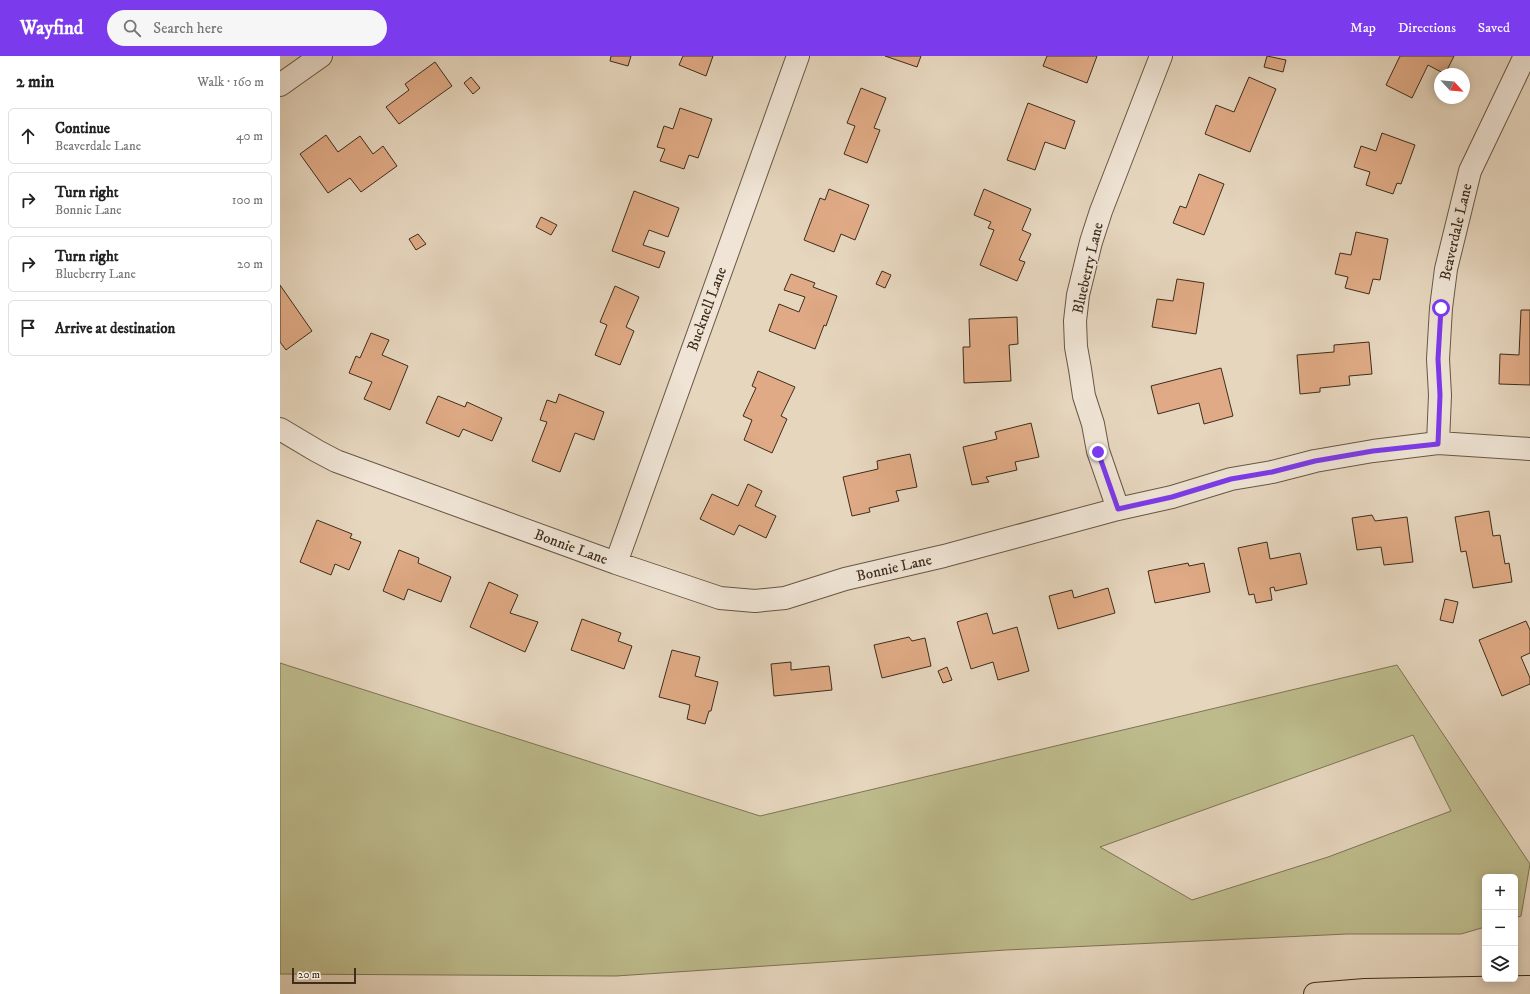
<!DOCTYPE html>
<html lang="en">
<head>
<meta charset="utf-8">
<style>
	body { margin:0; font-family:"IM FELL DW Pica",serif; background:#f6f6f6; color:#222 }
	.controls { position:absolute; right:12px; bottom:12px; display:grid; overflow:hidden; border-radius:6px; box-shadow:0 2px 10px #0003 }
	.controls button { width:36px; height:36px; display:grid; place-items:center; padding:0; border:0; border-bottom:1px solid #e0e0e0; background:#fff; color:#222; font:20px sans-serif }
	.compass { position:absolute; left:1154px; top:12px; width:36px; height:36px; border-radius:50%; background:#fff; box-shadow:0 2px 10px #0003; rotate:116deg }
	.scale { position:absolute; left:12px; bottom:10px; width:64px; box-sizing:border-box; padding-left:4px; border:2px solid #3e2d1b; border-top:0; font-size:11px; line-height:14px; white-space:nowrap; color:#3e2d1b; -webkit-text-stroke:3px #efe4d5; paint-order:stroke }
	.stop { position:absolute; width:12px; height:12px; margin:-9px; border:3px solid #7c3aed; border-radius:50%; background:#fff }
	.stop.end { background:#7c3aed; border-color:#fff; box-shadow:0 1px 4px #0008 }
	.list { margin:0; padding:0; list-style:none }
	h2 { display:flex; justify-content:space-between; align-items:center; height:52px; margin:0; padding:0 16px; font-size:17px }
	h2 small { font-size:13px; font-weight:400; color:#767676 }
	.list li { display:grid; grid-template-columns:26px 1fr auto; gap:12px; align-items:center; box-sizing:border-box; height:56px; margin:0 8px 8px; padding:0 8px; border:1px solid #e0e0e0; border-radius:6px }
	.list b { display:block; font-size:15px; white-space:nowrap }
	.list p { margin:0; font-size:13px; white-space:nowrap; color:#767676 }
	.list em { font-size:13px; font-style:normal; color:#767676 }
	.icon { flex:none; width:22px; height:22px; fill:none; stroke:currentColor; stroke-width:2; stroke-linecap:round; stroke-linejoin:round }
	.map { position:relative; flex:none; width:1250px; height:938px; overflow:hidden }
	header { display:flex; align-items:center; gap:24px; box-sizing:border-box; height:56px; padding:0 20px; background:#7c3aed; color:#fff }
	header strong { font-size:19px }
	nav { display:flex; gap:22px; margin-inline-start:auto; font-size:14px }
	.search { width:280px; height:36px; background:#f6f6f6; display:flex; align-items:center; gap:10px; box-sizing:border-box; padding:0 14px; border-radius:22px; color:#767676; font-size:15px }
	main { display:flex }
	aside { flex:1; background:#fff }
	.map>svg:first-child { display:block }
	.green { fill:#bdbb8c; stroke:#7e7454; fill-rule:evenodd }
	.building { fill:#dfaa85; stroke:#3e2d1b }
	.lines { fill:none; stroke-linecap:round; stroke-linejoin:round }
	.street-casing { stroke:#685744; stroke-width:24 }
	.highway-casing { stroke:#3e2d1b; stroke-width:24 }
	.street { stroke:#efe4d5; stroke-width:22 }
	.highway { stroke:#e6d6be; stroke-width:22 }
	.route { stroke:#7c3aed; stroke-width:5 }
	.labels { text-anchor:middle; dominant-baseline:central; stroke-width:3; stroke-linejoin:round; paint-order:stroke }
	.street-label { font-size:15px; fill:#3e2d1b; stroke:#efe4d5 }
</style>
</head>
<body>
<header>
<strong>Wayfind</strong>
<div class="search"><svg class="icon" aria-label="search" viewBox="0 0 24 24"><circle cx="10" cy="10" r="6"/><path d="M15 15l6 6"/></svg>Search here</div>
<nav><a>Map</a><a>Directions</a><a>Saved</a></nav>
</header>
<main>
<aside>
<h2>2 min<small>Walk · 160 m</small></h2>
<ul class="list">
<li><svg class="icon" aria-label="ahead" viewBox="0 0 24 24"><path d="M12 20V5M6 11l6-6 6 6"/></svg><div><b>Continue</b><p>Beaverdale Lane</p></div><em>40 m</em></li>
<li><svg class="icon" aria-label="right" viewBox="0 0 24 24"><path d="M7 20v-9h11M14 6l5 5-5 5"/></svg><div><b>Turn right</b><p>Bonnie Lane</p></div><em>100 m</em></li>
<li><svg class="icon" aria-label="right" viewBox="0 0 24 24"><path d="M7 20v-9h11M14 6l5 5-5 5"/></svg><div><b>Turn right</b><p>Blueberry Lane</p></div><em>20 m</em></li>
<li><svg class="icon" aria-label="arrive" viewBox="0 0 24 24"><path d="M6 21V4h12l-3 4 3 4H6"/></svg><div><b>Arrive at destination</b></div></li>
</ul>
</aside>
<div class="map">
<svg width="1250" height="938" viewBox="0 0 1250 938">
	<rect width="100%" height="100%" fill="#e6d6be"/>
	<filter id="stains"><feTurbulence type="fractalNoise" baseFrequency=".005" numOctaves="4"/><feColorMatrix values="0 0 0 0 .2 0 0 0 0 .09 0 0 0 0 .02 0 0 0 .5 -.17"/></filter>
	<radialGradient id="worn" r=".72"><stop offset=".6" stop-color="#630" stop-opacity="0"/><stop offset="1" stop-color="#630" stop-opacity=".3"/></radialGradient>
	<!-- green -->
	<path class="green" d="M0,607L480,760L1117,609L1250,808L1241,860L1235,862V821H1205V871L1181,878H1067L726,894L336,920L0,918ZM1133,679L1171,755L1048,801L912,844L820,791Z"/>
	<!-- building -->
	<path class="building" d="M331,0H351L348,10L330,5Z
		M403,0H433L426,20L399,9Z
		M605,0H641L637,11Z
		M767,0H817L807,27L763,10Z
		M987,0L1006,4L1003,16L984,11Z
		M1120,0H1174L1165,18L1148,9L1132,42L1106,29Z
		M155,6L172,30L119,68L106,51L129,34L125,28Z
		M191,21L200,32L193,38L184,27Z
		M969,21L996,33L970,96L925,78L936,49L954,56Z
		M581,32L606,42L594,72L600,74L587,107L564,98L575,70L567,67Z
		M748,47L795,65L785,93L765,86L755,114L727,104Z
		M400,52L432,63L418,102L409,99L404,113L380,105L385,93L377,91L384,70L393,73Z
		M1102,77L1135,89L1121,128L1117,127L1113,138L1086,129L1090,116L1074,111L1081,90L1096,95Z
		M46,79L58,96L80,80L93,98L103,90L117,110L81,136L70,122L48,137L20,98Z
		M919,118L944,128L924,179L893,167L900,150L906,152Z
		M549,133L589,149L575,184L561,178L554,196L524,184L540,142L545,144Z
		M704,133L751,153L742,174L751,178L739,204L745,206L737,225L700,209L714,174L708,172L711,166L694,159Z
		M354,135L399,152L388,181L369,174L363,189L385,196L379,212L332,195Z
		M261,161L277,169L271,179L256,171Z
		M1076,176L1108,183L1100,224L1093,223L1089,238L1065,232L1068,221L1055,218L1060,197L1071,199Z
		M138,178L146,188L136,194L129,183Z
		M602,215L611,219L605,232L596,228Z
		M511,218L535,227L533,231L557,240L546,270L544,269L535,293L489,275L499,248L519,256L525,241L504,234Z
		M897,223L924,227L916,278L872,271L877,243L893,245Z
		M0,229L32,275L6,294L0,286Z
		M335,230L359,241L346,271L354,275L340,309L315,299L327,269L320,266Z
		M1241,254H1250V329L1219,328L1220,298L1239,299Z
		M737,261L738,288L729,289L731,325L684,327L683,291H690L689,263Z
		M91,277L109,284L102,299L128,310L110,354L84,343L92,326L69,317L76,300L80,302Z
		M1089,286L1092,318L1069,320L1070,329L1040,332V336L1020,338L1017,299L1054,296V289Z
		M941,312L953,360L924,368L919,347L878,358L871,330Z
		M478,315L515,331L501,360L507,363L492,397L464,384L472,364L463,360L476,332L472,330Z
		M279,338L324,356L314,384L295,377L280,416L252,405L267,366L260,364L267,344L276,347Z
		M158,340L185,351L187,346L222,362L212,385L183,373L179,381L146,367Z
		M751,367L759,401L735,406L737,414L706,421L709,426L692,429L683,391L717,383L715,376Z
		M630,398L637,431L616,435L619,445L589,452L590,456L572,460L563,421L598,413L597,405Z
		M468,428L482,435L475,450L496,460L486,482L459,469L454,479L420,463L432,438L458,450Z
		M1209,455L1213,480L1220,479L1225,508L1229,507L1232,526L1193,532L1186,495L1181,496L1175,461Z
		M1092,459L1095,465L1127,461L1133,506L1104,509L1101,491L1077,494L1072,462Z
		M37,464L72,478L70,482L81,486L69,514L55,508L51,519L20,506Z
		M987,486L990,503L1020,497L1027,528L995,535L994,531L990,532L992,544L976,547L974,538L969,539L958,492Z
		M119,494L139,502L138,507L171,521L161,546L128,533L124,544L103,535Z
		M908,507L909,510L924,507L930,536L875,547L868,515Z
		M209,526L238,539L230,557L258,566L245,596L190,571Z
		M828,532L835,557L778,573L769,540L792,534L794,542Z
		M1165,543L1178,546L1173,567L1160,564Z
		M707,557L713,578L737,571L749,615L718,624L713,606L691,613L677,566Z
		M302,563L341,577L338,585L352,590L344,613L291,594Z
		M1246,565L1250,574V597L1241,601L1250,622V628L1222,640L1199,584Z
		M629,581L632,585L645,582L651,610L602,622L594,589Z
		M392,594L420,601L415,620L438,626L431,655H429L425,668L407,663L410,649L379,641Z
		M511,606V614L549,610L552,634L494,640L491,608Z
		M667,611L672,624L663,627L658,615Z"/>
	<g class="lines">
		<defs>
			<path id="street" d="M0,29L41,0
				M0,373L37,395L56,405L336,507L440,542L475,545L505,542L565,523L664,500L838,453L892,441L951,423L992,416L1035,405L1093,395L1158,387L1250,393
				M1158,387L1160,339L1158,303L1161,252L1166,213L1190,115L1245,0
				M838,453L818,395L813,368L804,340L800,313L796,291L795,265L798,239L811,186L821,155L881,0
				M336,507L518,0"/>
			<path id="highway" d="M1035,938L1085,934L1250,931"/>
		</defs>
		<!-- street casing -->
		<use href="#street" class="street-casing"/>
		<!-- highway casing -->
		<use href="#highway" class="highway-casing"/>
		<!-- street -->
		<use href="#street" class="street"/>
		<!-- highway -->
		<use href="#highway" class="highway"/>
	</g>
	<g class="lines">
		<!-- route -->
		<path class="route" d="M818,396L838,453L892,441L951,423L992,416L1035,405L1093,395L1158,388L1160,339L1158,303L1161,252"/>
	</g>
	<g class="labels">
		<!-- street labels -->
		<g class="street-label">
			<text transform="translate(1176 176) rotate(-77)">Beaverdale Lane</text>
			<text transform="translate(808 212) rotate(-77)">Blueberry Lane</text>
			<text transform="translate(427 253) rotate(-70)">Bucknell Lane</text>
			<text transform="translate(291 491) rotate(20)">Bonnie Lane</text>
			<text transform="translate(614 512) rotate(-13)">Bonnie Lane</text>
		</g>
	</g>
	<rect width="100%" height="100%" filter="url(#stains)"/>
	<rect width="100%" height="100%" fill="url(#worn)"/>
</svg>
<div class="controls">
<button>+</button>
<button>−</button>
<button><svg class="icon" aria-label="layers" viewBox="0 0 24 24"><path d="M12 4l9 5-9 5-9-5zM3 14l9 5 9-5"/></svg></button>
</div>
<svg class="compass" viewBox="-18 -18 36 36"><path d="M0-13l5 13h-10z" fill="#e53935"/><path d="M0 13l5-13h-10z" fill="#767676"/></svg>
<div class="scale">20 m</div>
<div class="stop" style="left:1161px;top:252px"></div>
<div class="stop end" style="left:818px;top:396px"></div>
</div>
</main>
</body>
</html>
